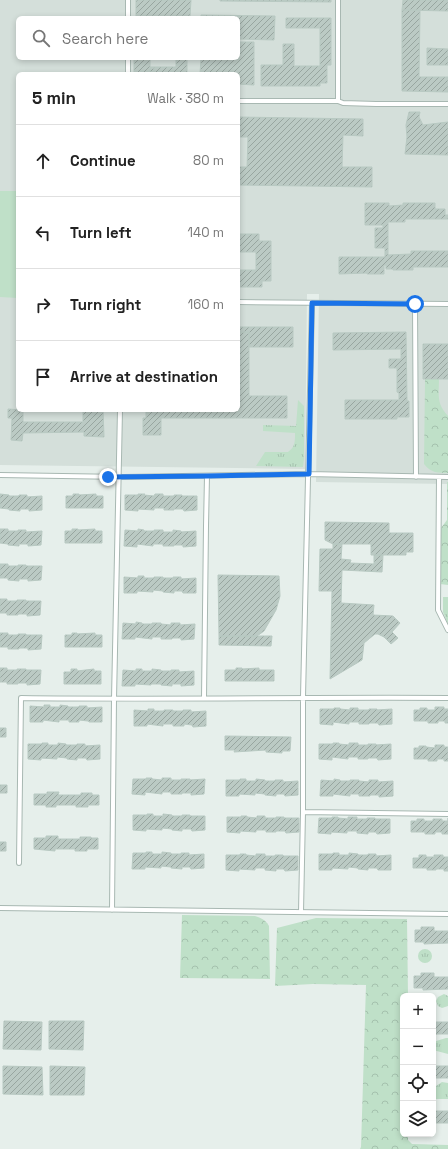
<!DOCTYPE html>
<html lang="en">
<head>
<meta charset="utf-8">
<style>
	body { margin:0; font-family:"Space Grotesk",sans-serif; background:#f2f2f2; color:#222 }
	.controls { position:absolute; right:12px; bottom:12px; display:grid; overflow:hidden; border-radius:6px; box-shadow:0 2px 6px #0003 }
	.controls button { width:36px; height:36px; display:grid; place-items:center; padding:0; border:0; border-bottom:1px solid #e0e0e0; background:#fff; color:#222; font:20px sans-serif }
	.stop { position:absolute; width:12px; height:12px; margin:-9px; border:3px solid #1a73e8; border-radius:50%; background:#fff }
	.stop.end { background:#1a73e8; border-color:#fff; box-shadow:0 1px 4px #0008 }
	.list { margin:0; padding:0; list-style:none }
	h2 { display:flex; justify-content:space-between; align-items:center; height:52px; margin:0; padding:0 16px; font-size:17px }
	h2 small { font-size:13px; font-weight:400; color:#767676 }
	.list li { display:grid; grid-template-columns:26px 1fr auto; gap:12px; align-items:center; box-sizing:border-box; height:72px; padding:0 16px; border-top:1px solid #e0e0e0 }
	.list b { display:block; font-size:15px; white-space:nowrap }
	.list em { font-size:13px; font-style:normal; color:#767676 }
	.icon { flex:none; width:22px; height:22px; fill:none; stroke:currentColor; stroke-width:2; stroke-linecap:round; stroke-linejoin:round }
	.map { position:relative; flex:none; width:448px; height:1149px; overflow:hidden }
	.search { position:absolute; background:#fff; box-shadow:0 2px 6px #0003; left:16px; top:16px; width:224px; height:44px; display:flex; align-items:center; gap:10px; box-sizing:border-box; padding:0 14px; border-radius:6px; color:#767676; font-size:15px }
	.panel { position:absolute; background:#fff; box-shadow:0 2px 6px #0003; left:16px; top:72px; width:224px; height:340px; border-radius:6px }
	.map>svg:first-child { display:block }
	.built { fill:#d4dfda; fill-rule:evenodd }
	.grass { fill:url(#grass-tufts) }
	.forest { fill:url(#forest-crowns) }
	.pitch { fill:#bfe0c8 }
	.building { fill:url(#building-hatch); stroke:#b8c9c2 }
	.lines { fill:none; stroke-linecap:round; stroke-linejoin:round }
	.service-casing { stroke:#a8b8b2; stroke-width:6 }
	.service { stroke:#fff; stroke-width:4 }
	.route { stroke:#1a73e8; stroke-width:5 }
</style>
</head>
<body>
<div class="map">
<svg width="448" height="1149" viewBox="0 0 448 1149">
	<defs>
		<pattern id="grass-tufts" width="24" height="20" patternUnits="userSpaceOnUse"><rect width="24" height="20" fill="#bfe0c8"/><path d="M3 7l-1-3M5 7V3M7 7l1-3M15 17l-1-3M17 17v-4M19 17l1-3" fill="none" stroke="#a4c1ad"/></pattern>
		<pattern id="forest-crowns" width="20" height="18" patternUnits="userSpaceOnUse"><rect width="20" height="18" fill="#bfe0c8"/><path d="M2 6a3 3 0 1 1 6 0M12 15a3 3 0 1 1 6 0" fill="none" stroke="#a4c1ad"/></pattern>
		<pattern id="building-hatch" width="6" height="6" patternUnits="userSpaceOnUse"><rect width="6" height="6" fill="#bbcac4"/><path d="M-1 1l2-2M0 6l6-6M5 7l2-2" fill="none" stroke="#98a6a0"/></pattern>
	</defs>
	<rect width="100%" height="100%" fill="#e6efeb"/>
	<!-- built -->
	<path class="built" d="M0,0H448V484L316,482L319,294H307L305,469L0,465ZM18,18H238V58H18ZM18,74H238V410H18Z"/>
	<!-- grass -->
	<path class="grass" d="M298,400L304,406V459L303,467L256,466L265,452H288C295,447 295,442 295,433L263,431V425L296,426Z
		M443,597H448V624L443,612Z
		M418 956a7 7 0 1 1 14 0a7 7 0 1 1-14 0Z
		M444,994L448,996V1006L442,1008L438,1006L436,1001L438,997Z
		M446,1038H448V1054L433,1050V1042Z
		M442,1082L448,1083V1099H433V1088Z"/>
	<!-- forest -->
	<path class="forest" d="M439,378C439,395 436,403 448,416V473C438,473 431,473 424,464L425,379Z
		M447,482H448V585L440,584L441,528L447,520Z
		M182,915L255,916C261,918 266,920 269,926L270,979L180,978Z
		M316,918L407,919L408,996H403V1134H408V1140L412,1144L448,1145V1149H360L361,1147L366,985L313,984L275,986L277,928Z"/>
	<!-- pitch -->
	<path class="pitch" d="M0,191H18V298L0,297Z"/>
	<!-- building -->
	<path class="building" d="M136,0H191L190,16H136Z
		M220,0H331V2L220,1Z
		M403,0H448V11L402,10Z
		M402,10H420L419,77H448V92L402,91Z
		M201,15L275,16L274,40L238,39V18H201Z
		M286,18H331V65H327V83H320V86H261V65H283V44H294V66H320V28H286Z
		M238,42H254V85L238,84V74H200L201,58H238Z
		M427,48L448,49V65H427Z
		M134,58H150V74H134Z
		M176,58H187V74H154V67H176Z
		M150,67H154V74H150Z
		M409,112H420L419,117L423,125L448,122V155L405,154L407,137L406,125Z
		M238,117L363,119V136L343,135L342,167H372V187L238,185V167H247L248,137H238Z
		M365,203H389V206L403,205V203H435V209H445V215H448V219H405V222H388V255L411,254V251H448V267H413V270H393V269H386V265H384V274H367V273L339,274V257H385V248H375V228H383V225H365Z
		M238,234H259V241H271V281H262V287H238V270H256V252H238Z
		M238,327H293V347H249V332H238Z
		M238,332H249V396H287V418H161V435H143V418H146V410H238Z
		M406,332L407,401H409V417H397V419H345V400H399V393L397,392V368H389V359H401V349L333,350V333Z
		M423,344H448V379H423Z
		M8,409L23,410V422H83V410H103L104,437L84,436V432L23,433L22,441L11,440L12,418H8Z
		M0,494L9,495V496H19V495H27V497L42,496V510L29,511V509H20V511L9,510V509L0,508Z
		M73,494H79V495L96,494V496H103V508H66V496H73Z
		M138,494H145L144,495L154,496L155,494H163V496H174V495H182V496H197V510L184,511L183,509H174V510H164V508H154V510L138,509V511L125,510V495H138Z
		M325,522L389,523V533H413V552H406V555H371V544H333L325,540Z
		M0,529H8V531H18V530H26V532L42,531L41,545L28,546V544H19V546L8,545V544L0,543Z
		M72,529H78V530L95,529V531H102V543H65V531H72Z
		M138,529L144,530V531H154V530H163V532H173V530L181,531V532L196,531V546L183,547V545H174V546H163V544H153V546L137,544V547L124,546L125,530L138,531Z
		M333,544H342L341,559L351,560L350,563L374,564V555H383L382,572L342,570L341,603L374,605L373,615L393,616L400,623L392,632L398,638L391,644L384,637L378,634H375L364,643L362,660L330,679L332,591H319L320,549H333Z
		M0,564H8V566H18V565H26V566H42L41,580L28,581V579H19V581L8,580V578H0Z
		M218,575L279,576L280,596L276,610L264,631L257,636H219Z
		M138,576H144V578H154V577H163V578H173V577H181V579L196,578V593H183L182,591H174V593L163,592V591L153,590V592L137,591V593H124V577L138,578Z
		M0,599H7V601H17V600H26V601H41L40,615L27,616V614H18V615H7V613H0Z
		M136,622L142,623V624H152V623H161V624L171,625V623H180V625L195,624L194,639L181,640V638H172V639H161V637H152V639L135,637V639H122L123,623L136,624Z
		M0,633H8V635H18V634H26V635H42L41,649L28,650V648H19V649H8V647H0Z
		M72,633H77V634L95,633V635H102V647H65V635H72Z
		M219,636H272L271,646L219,645Z
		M0,668H7V670H17V669H26V670H41L40,684L27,685V683H18V684H7V682H0Z
		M236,668H242V669L259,668V670H274V681H225V670H236Z
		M71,669H77V671L94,669V671H101V684H64V672H71Z
		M136,669H142V671H152V669L161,670V671H171V670H179V672L194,671V685L181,686V684H172V686L161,685V684H151V685L135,684V686H122L123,670L136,671Z
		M44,705H50V707H60V705L68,706V707H79V706H87V708L102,707V722H89L88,721L79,720V722H69V720H59V722L43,720V722H30V706L44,707Z
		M435,707H444V709H448V723H445V721H438V723H428V721H414V710H420V708H427V710H435Z
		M334,708H340V709L350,710V708H358V710H369V709H377V710L392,709V724L379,725L378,723H369V724H359V722H349V724L333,722V725L320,724V709H334Z
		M148,709H154V711H164V710H173V711H183V710H191V712L206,711V726L193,727L192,725L184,724V726H173V724H163V726L147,724V726H134V710L148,711Z
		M0,728H6V737H0Z
		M225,736L291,737L290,751H282V753L266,752V750L234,752L235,750H225Z
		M42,743H48V745H58V743L66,744V745H77V744H85V746L100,745V759L87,760L86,758H77V760L67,759V758L57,757V759L41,758V760L28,759V744H42Z
		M333,743H339V744L349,745V743H358V745H368V744H376V745L391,744V759L378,760L377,758H368V759H358V757H348V759L332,757V760L319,759V744H333Z
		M435,745H444V747H448V761H444V759H437V761H428V759H414V748H419V746H426V747L435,748Z
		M146,778H152V779L162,780V778H171V780H181V779H190V780L205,779L204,794L191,795V793H182V794H171V792H162V794L145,792V795L132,794L133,779H146Z
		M240,779H246V781H256V779L265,780V781H275V780H283V782L298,781V795L285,796L284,794H276V796L265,795V794L255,793V795L239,794V796H226V780H240Z
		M334,779L340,780V781H350V780H359V781L369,782V780H378V782L393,781V796L379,797V795H370V796H359V794H350V796L333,794V796H320L321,780L334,781Z
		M0,785H7V793H0Z
		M47,792H59L58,795H81V793H92V795H99V805H88V807H76V805H56V807H46V805H34V794H47Z
		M147,814H153V816H163V814L172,815V816H182V815H190V816H205V830L192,831L191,829H182V831L172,830V829L162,828V830L146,829V831L133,830V815H147Z
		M241,816H247V817L257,818V816H265V818H276V817H284V818H299V832L286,833L285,831H276V832H266V830H256V832L240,831V833L227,832V817H241Z
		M332,817H338V818L348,819V817H357V819H367V818H375V819H390V833L377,834L376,832H368V834L357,833V831H347V833L331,832V834L318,833L319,818H332Z
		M448,818V834H442V832H435V834H425V832H411V821H417V819H424V821H433V819H442V821H448Z
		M46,836H58V839H80V837H91V838H98V849H87V851H75V849H55V851L34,849V838H46Z
		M0,842H6V851H0Z
		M146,852H152V854H162V852L171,853V854H181V853H189V855L204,854V868L191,869L190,867H182V869L171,868V867L161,866V868L145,867V869H132L133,853H146Z
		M333,853H339V855H349V853L358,854V855H368V854H376V856L391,855V870H378L377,868H368V870L358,869V868L348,867V869L332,868V870H319V854H333Z
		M240,854H246V855L256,856V854H265V856H275V855H283V856H298V870L285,871L284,869H276V871L265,870V868H255V870L239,869V871L226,870V855H240Z
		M419,855H426V857H434V855H443V857H448V871H444V869H436V870H427V868H413V858H419Z
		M421,927H434V931H448V943L424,944V942H415V930H421Z
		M421,973H434V977H448V989L423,990V988H414V976H421Z
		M433,1019H435V1022H448V1034H436V1035H433Z
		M4,1021L42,1022L41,1050L3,1049Z
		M49,1021H84L83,1050L49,1049Z
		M433,1063H434V1066H448V1078H435V1079H433Z
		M3,1066L42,1067L43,1095L3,1094Z
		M50,1066L85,1067L84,1095H50Z
		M433,1108L434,1111H448V1123H435V1124H433Z"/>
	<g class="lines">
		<defs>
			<path id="service" d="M338,0V101
				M128,18V0
				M128,74V58
				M238,101H338L343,103L376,104H448
				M238,302L448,304
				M415,304L416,477
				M0,475L124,477L309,474L448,477
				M439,477L438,610L448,630
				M204,698L206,526L207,476
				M303,812L448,814
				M19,863L21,698C163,700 306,697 448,698
				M0,908L448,914
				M112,910L114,699L120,410
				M301,912L303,812V697L312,303"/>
		</defs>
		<!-- service casing -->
		<use href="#service" class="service-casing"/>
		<!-- service -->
		<use href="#service" class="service"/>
	</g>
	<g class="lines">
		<!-- route -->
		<path class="route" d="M108,477L207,476L309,474L312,303L415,304"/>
	</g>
</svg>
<div class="controls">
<button>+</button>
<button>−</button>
<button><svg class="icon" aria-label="locate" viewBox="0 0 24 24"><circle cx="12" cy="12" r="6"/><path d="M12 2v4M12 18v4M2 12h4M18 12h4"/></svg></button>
<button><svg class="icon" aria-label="layers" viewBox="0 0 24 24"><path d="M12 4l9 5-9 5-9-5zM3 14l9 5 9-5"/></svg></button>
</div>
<div class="stop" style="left:415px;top:304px"></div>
<div class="stop end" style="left:108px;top:477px"></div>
<div class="search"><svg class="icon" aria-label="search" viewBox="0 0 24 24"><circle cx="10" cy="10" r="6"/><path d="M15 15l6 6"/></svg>Search here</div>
<section class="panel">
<h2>5 min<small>Walk · 380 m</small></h2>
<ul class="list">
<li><svg class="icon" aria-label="ahead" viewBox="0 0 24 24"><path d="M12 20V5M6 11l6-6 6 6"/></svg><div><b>Continue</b></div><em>80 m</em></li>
<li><svg class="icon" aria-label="left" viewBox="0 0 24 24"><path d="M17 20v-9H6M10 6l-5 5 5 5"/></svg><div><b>Turn left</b></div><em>140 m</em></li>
<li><svg class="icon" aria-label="right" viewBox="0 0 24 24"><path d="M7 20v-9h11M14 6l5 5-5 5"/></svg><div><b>Turn right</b></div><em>160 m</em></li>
<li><svg class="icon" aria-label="arrive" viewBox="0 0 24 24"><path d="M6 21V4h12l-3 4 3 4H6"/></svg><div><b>Arrive at destination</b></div></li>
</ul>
</section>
</div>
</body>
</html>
